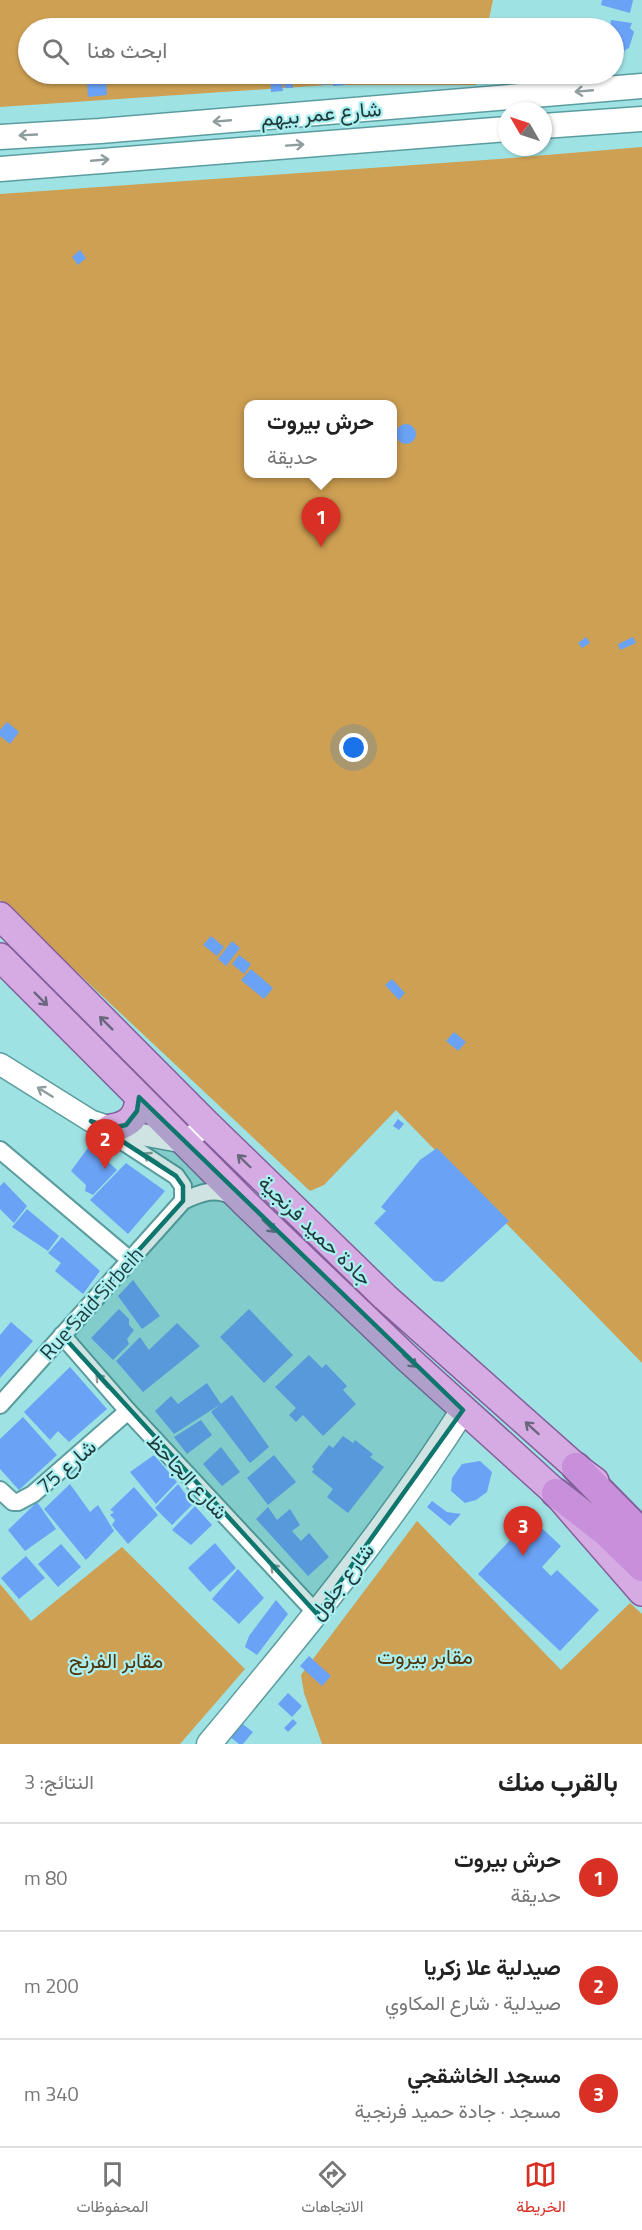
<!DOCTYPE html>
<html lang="ar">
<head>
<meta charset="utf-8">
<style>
	body { margin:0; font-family:"Titillium Web",Vazirmatn,sans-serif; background:#f2f2f2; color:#222; direction:rtl }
	.compass { position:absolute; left:498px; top:102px; width:54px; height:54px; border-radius:50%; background:#fff; box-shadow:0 2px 4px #0004; rotate:309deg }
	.you { position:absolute; left:354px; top:748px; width:21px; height:21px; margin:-15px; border:4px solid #fff; border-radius:50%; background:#1a73e8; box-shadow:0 0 0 9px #1a73e833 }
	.badge { display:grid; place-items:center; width:39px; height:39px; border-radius:50%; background:#d93025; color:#fff; font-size:20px; font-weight:700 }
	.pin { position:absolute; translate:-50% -50px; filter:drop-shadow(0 2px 3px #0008) }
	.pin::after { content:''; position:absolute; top:32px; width:21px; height:18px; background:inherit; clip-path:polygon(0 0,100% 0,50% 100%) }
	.popup { position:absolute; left:244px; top:400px; width:153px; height:78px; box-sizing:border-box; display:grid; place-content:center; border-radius:12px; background:#fff; filter:drop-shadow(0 2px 4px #0005); font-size:20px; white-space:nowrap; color:#767676 }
	.popup b { font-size:22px; color:#222 }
	.popup::after { content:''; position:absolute; left:50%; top:100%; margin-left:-12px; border:12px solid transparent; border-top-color:#fff }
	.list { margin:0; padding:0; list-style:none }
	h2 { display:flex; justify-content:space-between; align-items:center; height:78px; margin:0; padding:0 24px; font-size:26px }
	h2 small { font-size:20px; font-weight:400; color:#767676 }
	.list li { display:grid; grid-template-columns:39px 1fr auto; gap:18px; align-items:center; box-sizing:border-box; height:108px; padding:0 24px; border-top:2px solid #e0e0e0 }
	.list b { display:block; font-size:22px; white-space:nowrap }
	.list p { margin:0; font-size:20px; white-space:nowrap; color:#767676 }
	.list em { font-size:20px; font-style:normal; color:#767676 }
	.icon { flex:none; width:33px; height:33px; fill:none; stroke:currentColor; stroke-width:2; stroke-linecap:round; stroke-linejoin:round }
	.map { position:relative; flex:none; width:642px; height:1744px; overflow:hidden; direction:ltr }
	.search { position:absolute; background:#fff; box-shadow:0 2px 4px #0004; left:18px; right:18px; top:18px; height:66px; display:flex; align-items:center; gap:15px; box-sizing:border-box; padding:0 21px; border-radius:33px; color:#767676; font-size:22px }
	.sheet { height:402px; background:#fff }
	nav { display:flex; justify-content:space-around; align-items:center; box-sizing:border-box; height:84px; border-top:2px solid #e0e0e0; background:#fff; font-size:16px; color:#767676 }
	nav a { display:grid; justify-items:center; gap:3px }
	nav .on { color:#d93025 }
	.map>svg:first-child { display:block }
	.green { fill:#cea053; fill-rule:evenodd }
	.building { fill:#6aa2f5 }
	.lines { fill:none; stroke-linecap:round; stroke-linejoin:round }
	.minor-casing { stroke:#5b9d9f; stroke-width:20 }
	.tertiary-casing { stroke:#5b9d9f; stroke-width:24 }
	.secondary-casing { stroke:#5b9d9f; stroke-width:27 }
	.primary-casing { stroke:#845f9c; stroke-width:30 }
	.trunk-casing { stroke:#845f9c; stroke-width:32 }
	.minor { stroke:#fff; stroke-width:16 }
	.tertiary { stroke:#fff; stroke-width:21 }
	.secondary { stroke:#fff; stroke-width:24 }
	.primary { stroke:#d6abe3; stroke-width:27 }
	.trunk { stroke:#c88fda; stroke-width:28 }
	.oneway { stroke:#8f9c9d }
	.oneway2 { stroke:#68677e }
	.marked { fill:#0f766e; fill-opacity:0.2; stroke:#0f766e; stroke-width:4.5; stroke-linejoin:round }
	.labels { text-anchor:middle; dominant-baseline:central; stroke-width:4.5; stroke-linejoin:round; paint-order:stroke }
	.street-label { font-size:21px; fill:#1f3a3b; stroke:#abeff1 }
	.park-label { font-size:21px; fill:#4f370b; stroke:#abeff1 }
</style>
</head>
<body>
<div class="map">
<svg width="642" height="1744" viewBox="0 0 642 1744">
	<rect width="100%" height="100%" fill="#9fe2e4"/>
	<!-- green -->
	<path class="green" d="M0,0H493L487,28H28V74H478L476,85H327L0,107Z
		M642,147V1363L396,1110L324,1185L310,1191L0,900V194L499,159ZM249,404H393V474H249Z
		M417,1521L561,1670L630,1603L642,1614V1744H322L304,1693L301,1675Z
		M122,1547L245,1669L180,1744H0V1584L31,1621Z"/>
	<!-- building -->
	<path class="building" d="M602,0H633L630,13L601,5Z
		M611,20L632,23L630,28L634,32L629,48L625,50L621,62L614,63V28H610Z
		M270,74H281L283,91L271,92Z
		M283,74H291L293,88H285Z
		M293,74H306V80L294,81Z
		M317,74H358V76L345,78V85L333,86L332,81L335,80V78H330L331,84L322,85Z
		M106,79L107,95L88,97L87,81Z
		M80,250L86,258L78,265L72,257Z
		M396 434a10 10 0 1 1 20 0a10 10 0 1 1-20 0Z
		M586,637L590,643L582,648L578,643Z
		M633,637L636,643L620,650L618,644Z
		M7,722L19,732L10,744L0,736V730Z
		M211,936L224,947L217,956L203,945Z
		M232,941L240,948L226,966L218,959Z
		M239,955L251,964L244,974L232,964Z
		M251,969L273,988L264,999L241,980Z
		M392,979L405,993L399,1000L385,985Z
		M454,1032L466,1042L458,1051L446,1041Z
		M398,1119L404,1124L399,1130L393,1126Z
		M90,1145L117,1170L93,1195L85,1191L86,1185L71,1171Z
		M437,1148L509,1221L443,1282L434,1281L374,1223L386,1211L381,1207L420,1160Z
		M126,1163L165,1191L128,1234L90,1200Z
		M4,1182L27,1206L14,1223L0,1209V1186Z
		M27,1209L59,1236L48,1251L12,1227Z
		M62,1237L100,1271L83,1294L55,1271L61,1263L48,1253Z
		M133,1280L160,1316L142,1329L118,1296Z
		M119,1309L129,1319V1325L134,1330L127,1339L129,1344L113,1360L91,1338Z
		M249,1309L293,1355L264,1383L220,1337Z
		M11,1322L33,1341L0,1378V1335Z
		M177,1323L200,1346L143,1392L116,1361L140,1337L149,1350Z
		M309,1355L322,1368L326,1364L347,1386L343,1390L356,1404L323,1436L303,1415L296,1422L289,1415L296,1408L275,1387Z
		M70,1367L107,1409L69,1442L58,1431L50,1440L24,1412Z
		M207,1383L221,1404L174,1434L155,1411L171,1396L178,1404Z
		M232,1395L269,1447L250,1463L211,1412Z
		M23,1417L57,1455L19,1490L0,1469V1439Z
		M201,1420L212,1435L187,1454L174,1437Z
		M343,1436L353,1443L355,1440L373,1454L370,1457L384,1467L348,1513L327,1497L333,1489L312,1472L314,1469L312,1467L329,1445L333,1448Z
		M221,1447L240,1472L222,1486L203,1464Z
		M154,1455L177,1482L156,1504L130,1472Z
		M274,1455L296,1482L268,1505L247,1478Z
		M480,1461L492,1472L487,1492L476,1500L465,1503L451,1491L452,1478L462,1464Z
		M70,1484L90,1512L98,1505L114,1531L86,1560L44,1509Z
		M178,1484L193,1504L172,1525L155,1508Z
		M134,1487L158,1515L128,1544L112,1525L115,1520L110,1515L114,1512L110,1510Z
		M432,1501L447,1512L461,1514L450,1526L427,1507Z
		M37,1502L56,1529L25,1551L8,1530Z
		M195,1506L212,1525L191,1545L172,1530Z
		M268,1507L277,1520L290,1509L300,1525L292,1531L301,1541L309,1533L329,1557L308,1576L256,1519Z
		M531,1518L561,1546L542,1567L551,1576L557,1570L599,1610L560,1651L478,1574Z
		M215,1543L236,1568L210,1592L188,1568Z
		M61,1544L81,1567L58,1587L38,1564Z
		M26,1556L45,1578L19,1599L1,1578Z
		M238,1569L264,1598L239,1624L212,1599Z
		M276,1600L288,1614L257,1655L245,1647L249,1636Z
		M309,1656L331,1676L322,1686L300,1666Z
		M288,1693L302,1706L292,1717L278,1704Z
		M293,1719L297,1723L288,1732L284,1728Z
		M240,1722L253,1732L243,1744H239L229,1736Z"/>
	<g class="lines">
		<defs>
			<path id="minor" d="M107,1131L176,1176L183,1186V1201
				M0,1150L130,1260
				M62,1335L128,1411L317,1614
				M0,1405L183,1201C202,1192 215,1187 235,1197
				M0,1490L13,1502H18L33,1494L128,1411"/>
			<path id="tertiary" d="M0,1064L91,1121L118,1130L182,1142L188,1140L207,1124"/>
			<path id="secondary" d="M543,126L642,119
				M0,137L100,131L642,86
				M0,169L507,129
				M209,1744C299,1636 388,1528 463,1410"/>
			<path id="primary" d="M0,916L207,1124L385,1297L576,1467L595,1481
				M0,957L245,1203L408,1359L556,1493L642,1592
				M111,1128C130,1125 138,1116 139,1097"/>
			<path id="trunk" d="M576,1467L642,1534
				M556,1493L606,1532L642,1567"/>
		</defs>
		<!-- minor casing -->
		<use href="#minor" class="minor-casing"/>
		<!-- tertiary casing -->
		<use href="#tertiary" class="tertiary-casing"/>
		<!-- secondary casing -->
		<use href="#secondary" class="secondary-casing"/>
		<!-- primary casing -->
		<use href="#primary" class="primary-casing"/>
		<!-- trunk casing -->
		<use href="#trunk" class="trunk-casing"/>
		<!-- minor -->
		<use href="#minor" class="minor"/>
		<!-- tertiary -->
		<use href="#tertiary" class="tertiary"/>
		<!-- secondary -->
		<use href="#secondary" class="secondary"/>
		<!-- primary -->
		<use href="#primary" class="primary"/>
		<!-- trunk -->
		<use href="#trunk" class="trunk"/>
	</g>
	<!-- one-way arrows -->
	<defs><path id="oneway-shaft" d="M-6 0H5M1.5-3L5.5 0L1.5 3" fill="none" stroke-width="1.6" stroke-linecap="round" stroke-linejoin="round" transform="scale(1.5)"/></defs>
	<g class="oneway">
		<use href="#oneway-shaft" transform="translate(584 91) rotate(175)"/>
		<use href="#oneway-shaft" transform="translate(222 121) rotate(175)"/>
		<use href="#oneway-shaft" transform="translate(28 135) rotate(177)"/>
		<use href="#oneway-shaft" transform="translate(295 145) rotate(-4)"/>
		<use href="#oneway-shaft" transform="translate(100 160) rotate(-5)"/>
		<use href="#oneway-shaft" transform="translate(45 1092) rotate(-148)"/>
		<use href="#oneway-shaft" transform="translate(151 1158) rotate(-147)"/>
		<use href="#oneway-shaft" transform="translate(102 1381) rotate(-131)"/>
		<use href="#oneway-shaft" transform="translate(277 1571) rotate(-133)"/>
	</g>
	<g class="oneway2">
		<use href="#oneway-shaft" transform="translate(41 999) rotate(45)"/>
		<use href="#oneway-shaft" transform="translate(106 1023) rotate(-135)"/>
		<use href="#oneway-shaft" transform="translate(244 1161) rotate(-136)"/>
		<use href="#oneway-shaft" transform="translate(269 1226) rotate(44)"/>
		<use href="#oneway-shaft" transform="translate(410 1361) rotate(43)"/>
		<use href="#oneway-shaft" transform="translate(532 1428) rotate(-138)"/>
	</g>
	<!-- marked area -->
	<path class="marked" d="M139,1097L463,1410L317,1614L62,1335L183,1201V1186L176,1176L91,1121L111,1128L126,1125L137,1111Z"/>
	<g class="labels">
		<!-- street labels -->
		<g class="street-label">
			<text transform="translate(321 113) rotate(-5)">شارع عمر بيهم</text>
			<text transform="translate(316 1230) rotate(44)">جادة حميد فرنجية</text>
			<text transform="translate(91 1303) rotate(-48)">Rue Said Sirbeih</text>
			<text transform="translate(66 1466) rotate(-41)">شارع 75</text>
			<text transform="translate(188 1476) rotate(47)">شارع الجاحظ</text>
			<text transform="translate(341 1581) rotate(-52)">شارع جلول</text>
		</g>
		<!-- park labels -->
		<g class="park-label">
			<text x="425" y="1656">مقابر بيروت</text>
			<text x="116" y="1660">مقابر الفرنج</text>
		</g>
	</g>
</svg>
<svg class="compass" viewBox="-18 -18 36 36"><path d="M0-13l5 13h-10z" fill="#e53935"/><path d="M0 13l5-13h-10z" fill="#767676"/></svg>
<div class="you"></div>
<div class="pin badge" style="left:321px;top:547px">1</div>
<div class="popup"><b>حرش بيروت</b>حديقة</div>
<div class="pin badge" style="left:105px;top:1169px">2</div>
<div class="pin badge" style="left:523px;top:1556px">3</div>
<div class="search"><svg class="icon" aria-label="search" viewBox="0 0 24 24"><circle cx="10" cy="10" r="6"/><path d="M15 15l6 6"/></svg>ابحث هنا</div>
</div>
<section class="sheet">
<h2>بالقرب منك<small>النتائج: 3</small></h2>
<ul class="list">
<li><span class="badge">1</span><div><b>حرش بيروت</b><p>حديقة</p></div><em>80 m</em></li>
<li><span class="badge">2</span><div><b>صيدلية علا زكريا</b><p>صيدلية · شارع المكاوي</p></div><em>200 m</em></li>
<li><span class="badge">3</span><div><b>مسجد الخاشقجي</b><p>مسجد · جادة حميد فرنجية</p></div><em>340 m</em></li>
</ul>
</section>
<nav>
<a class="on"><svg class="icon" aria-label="map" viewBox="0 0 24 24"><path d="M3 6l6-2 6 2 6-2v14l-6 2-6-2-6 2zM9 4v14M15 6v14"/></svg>الخريطة</a>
<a><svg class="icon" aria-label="directions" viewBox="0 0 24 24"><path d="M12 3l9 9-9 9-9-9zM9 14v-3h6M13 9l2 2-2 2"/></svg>الاتجاهات</a>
<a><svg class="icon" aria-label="saved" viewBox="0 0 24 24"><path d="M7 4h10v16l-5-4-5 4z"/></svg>المحفوظات</a>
</nav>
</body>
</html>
